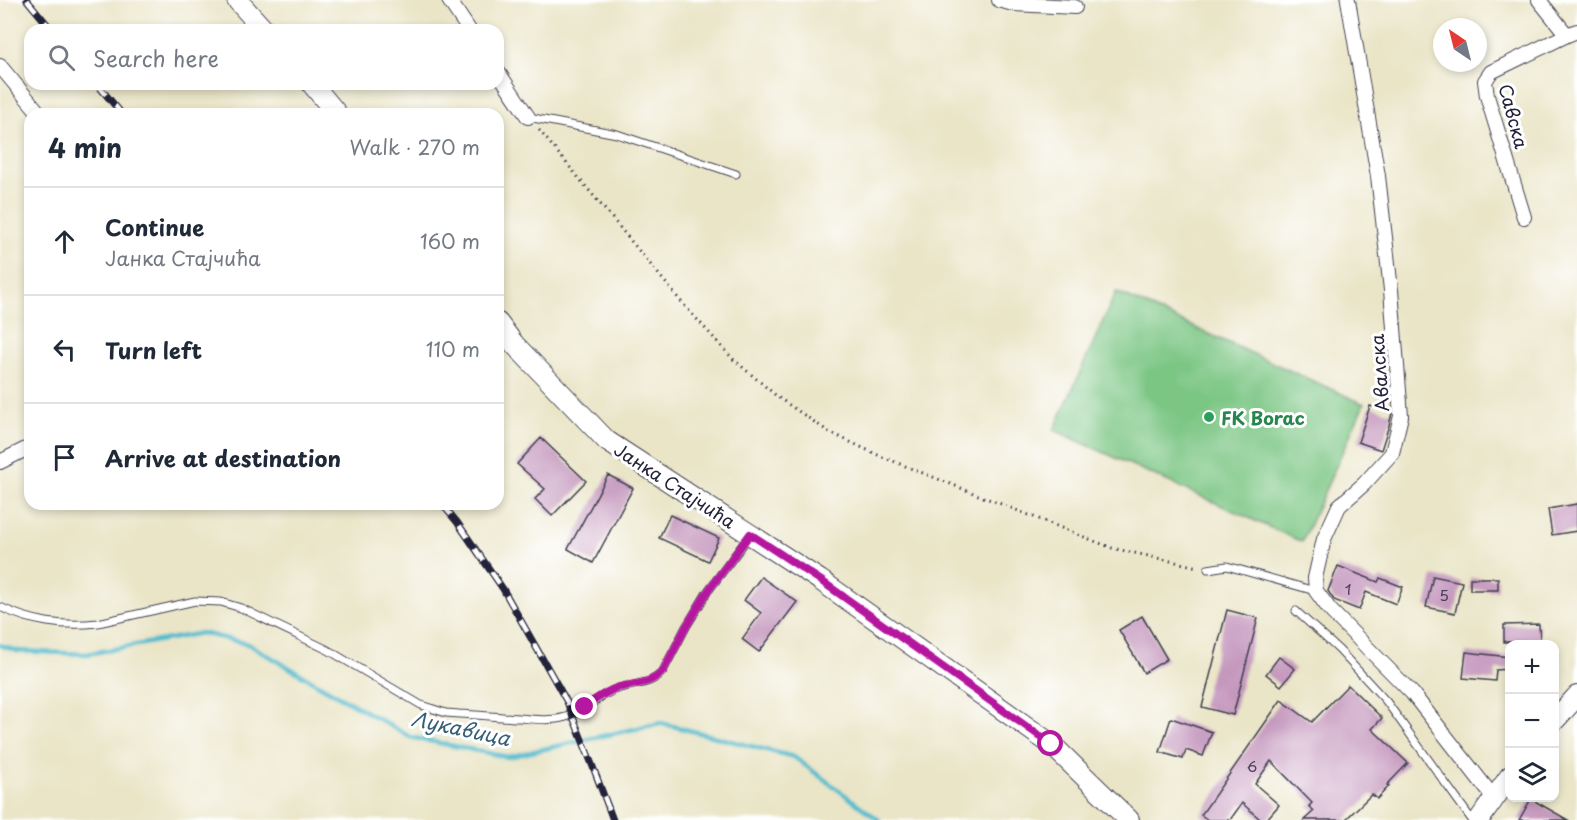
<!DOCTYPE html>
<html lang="en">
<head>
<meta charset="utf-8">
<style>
	body { margin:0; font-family:"Playpen Sans",sans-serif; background:#f2f2f3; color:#1f2937 }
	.controls { position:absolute; right:18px; bottom:18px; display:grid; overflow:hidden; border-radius:12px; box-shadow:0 3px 9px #0003 }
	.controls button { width:54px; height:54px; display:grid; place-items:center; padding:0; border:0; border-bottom:2px solid #e0e1e3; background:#fff; color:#1f2937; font:30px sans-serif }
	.compass { position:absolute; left:1433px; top:18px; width:54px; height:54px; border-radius:50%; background:#fff; box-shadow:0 3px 9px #0003; rotate:325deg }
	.stop { position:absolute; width:18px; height:18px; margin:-14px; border:4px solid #b5179e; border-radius:50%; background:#fff }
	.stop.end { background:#b5179e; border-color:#fff; box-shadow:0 2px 6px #0008 }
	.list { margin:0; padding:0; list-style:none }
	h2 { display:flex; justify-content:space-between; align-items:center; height:78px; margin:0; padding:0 24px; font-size:26px }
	h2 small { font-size:20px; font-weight:400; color:#747a83 }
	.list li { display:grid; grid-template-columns:39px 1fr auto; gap:18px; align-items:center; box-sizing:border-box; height:108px; padding:0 24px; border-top:2px solid #e0e1e3 }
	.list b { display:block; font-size:22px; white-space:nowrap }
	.list p { margin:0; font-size:20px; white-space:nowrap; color:#747a83 }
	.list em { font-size:20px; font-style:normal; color:#747a83 }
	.icon { flex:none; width:33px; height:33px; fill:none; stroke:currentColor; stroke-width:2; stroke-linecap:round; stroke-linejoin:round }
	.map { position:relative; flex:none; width:1577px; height:820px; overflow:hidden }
	.search { position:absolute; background:#fff; box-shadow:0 3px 9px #0003; left:24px; top:24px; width:480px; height:66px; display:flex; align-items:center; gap:15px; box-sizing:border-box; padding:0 21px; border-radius:18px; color:#747a83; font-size:22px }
	.panel { position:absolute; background:#fff; box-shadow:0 3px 9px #0003; left:24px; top:108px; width:480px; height:402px; border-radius:18px }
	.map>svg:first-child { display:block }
	.green { fill:#7bc684; stroke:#4e7460; stroke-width:1.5 }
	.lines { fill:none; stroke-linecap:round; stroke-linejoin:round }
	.stream { stroke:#51bbce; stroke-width:4.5 }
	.building { fill:#c497bd }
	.lane-casing { stroke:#403f50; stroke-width:9 }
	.street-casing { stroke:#403f50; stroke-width:16 }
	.secondary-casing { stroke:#403f50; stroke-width:22 }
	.path { stroke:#403f50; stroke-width:3; stroke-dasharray:1.5 4.5; stroke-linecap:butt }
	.lane { stroke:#fff; stroke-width:7 }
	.street { stroke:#fff; stroke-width:14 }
	.secondary { stroke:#fff; stroke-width:20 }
	.rail-casing { stroke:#22223b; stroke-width:7 }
	.rail { stroke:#fff; stroke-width:4.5; stroke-dasharray:14; stroke-linecap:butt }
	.route { stroke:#b5179e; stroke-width:8 }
	.leisure-dot { fill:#2e9e5b; stroke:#fff; stroke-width:2 }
	.labels { text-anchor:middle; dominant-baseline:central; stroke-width:6; stroke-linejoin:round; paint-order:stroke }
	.number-label { font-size:15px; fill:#4a3f5c }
	.street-label { font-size:18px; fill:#22223b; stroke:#fff }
	.leisure-label { font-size:18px; font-weight:bold; fill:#27864d; stroke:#fff; text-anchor:start }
	.water-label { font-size:20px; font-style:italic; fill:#355f76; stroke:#fff }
</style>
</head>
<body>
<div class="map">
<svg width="1577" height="820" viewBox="0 0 1577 820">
	<rect width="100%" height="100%" fill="#fff"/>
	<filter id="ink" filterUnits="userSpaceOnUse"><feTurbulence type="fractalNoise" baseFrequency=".0167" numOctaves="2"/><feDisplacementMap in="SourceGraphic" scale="12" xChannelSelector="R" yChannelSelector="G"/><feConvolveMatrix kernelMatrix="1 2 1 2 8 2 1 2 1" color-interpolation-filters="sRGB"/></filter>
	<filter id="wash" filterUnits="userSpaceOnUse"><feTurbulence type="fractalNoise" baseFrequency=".008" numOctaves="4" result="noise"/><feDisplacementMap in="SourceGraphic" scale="24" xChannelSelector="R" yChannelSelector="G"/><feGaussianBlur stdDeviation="1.35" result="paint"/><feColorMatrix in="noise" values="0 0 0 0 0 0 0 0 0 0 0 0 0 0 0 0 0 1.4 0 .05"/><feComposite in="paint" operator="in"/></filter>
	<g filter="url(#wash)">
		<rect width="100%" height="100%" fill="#eae5c7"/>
		<!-- green -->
		<path class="green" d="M1116,292L1364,404L1302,542L1054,430Z"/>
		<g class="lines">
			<!-- stream -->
			<path class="stream" d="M0,645L17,651L87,654L202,633L248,644L410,737L508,757L661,723L794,757L879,820"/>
		</g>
		<g id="blocks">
			<!-- building -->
			<path class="building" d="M1370,406L1392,413L1389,425L1381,450L1358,442Z
				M541,438L586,481L552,516L535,499L545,489L517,464Z
				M608,475L633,488L593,563L568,549Z
				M1577,504V531L1552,535L1548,509Z
				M670,515L719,538L708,561L659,538Z
				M1338,566L1378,582L1380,578L1403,587L1396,604L1366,592L1359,610L1334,600L1328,591Z
				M1433,576L1462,582L1455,613L1426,607Z
				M761,577L797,602L759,652L742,639L761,613L744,600Z
				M1470,578H1498V590H1470Z
				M1227,610L1258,618L1233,715L1202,707Z
				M1142,616L1167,659L1144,673L1119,630Z
				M1539,624L1540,641L1504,642V625Z
				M1466,652L1509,657V669L1496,670L1495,681L1463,678Z
				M1279,657L1295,669L1281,686L1266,674Z
				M1348,685L1382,718L1372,729L1408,763L1387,785L1389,786L1377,799L1372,794L1345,820H1304L1314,811L1309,806L1312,803L1271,761L1255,784L1279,805L1266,820H1261L1242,803L1230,820H1208L1201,815L1281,700L1312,722Z
				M1171,718L1212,732L1203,756L1186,750L1183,759L1160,752Z
				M1531,799L1568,820H1519Z"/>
		</g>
	</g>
	<g filter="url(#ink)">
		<use href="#blocks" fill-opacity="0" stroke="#403f50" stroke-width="1.5"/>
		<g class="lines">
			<defs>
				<path id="lane" d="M528,117L617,134L736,174
					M1208,569L1227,566L1315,591
					M0,607C32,622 62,627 98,623L195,601L221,602L241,608L328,650L421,705L446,713L459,714C479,715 499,717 519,718C535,719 553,722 569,716C587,710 599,695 617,689C633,683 651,686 663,671L686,627L708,591L750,535
					M1296,611L1339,650L1386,701L1472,820"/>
				<path id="street" d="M449,0L469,30
					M999,0L1013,4L1075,7
					M1348,0L1378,176L1391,290L1401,416L1392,453L1364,484L1339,506L1324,539L1315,578L1316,591L1330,610L1412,693L1494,798
					M1539,0L1567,35L1577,31
					M0,66L40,114
					M498,72L528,117
					M1524,217L1487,96L1485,81L1491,72L1567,35
					M0,462L30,447"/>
				<path id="secondary" d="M237,0L264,30
					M312,84L337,114
					M498,323L514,344L607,441L820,580L1051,744L1129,820
					M1554,721L1577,696
					M1479,820L1510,776"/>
			</defs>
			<!-- lane casing -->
			<use href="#lane" class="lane-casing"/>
			<!-- street casing -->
			<use href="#street" class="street-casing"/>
			<!-- secondary casing -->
			<use href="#secondary" class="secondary-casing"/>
			<!-- path -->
			<path class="path" d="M539,130L684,305L733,359L779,398L829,432L880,456L1112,548L1198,567"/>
			<!-- lane -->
			<use href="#lane" class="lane"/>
			<!-- street -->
			<use href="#street" class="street"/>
			<!-- secondary -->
			<use href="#secondary" class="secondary"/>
			<defs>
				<path id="rail" d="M27,0L52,30
					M97,84L122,114
					M442,504L457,522L503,589L567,702L593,767L613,820"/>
			</defs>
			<!-- rail casing -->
			<use href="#rail" class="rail-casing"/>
			<!-- rail -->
			<use href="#rail" class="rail"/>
		</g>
	</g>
	<g class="lines" filter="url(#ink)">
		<!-- route -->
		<path class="route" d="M585,707C594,700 603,694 614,689C631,683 650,686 663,671L686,627L708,591L750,534L820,580L1051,744"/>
	</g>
	<!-- markers -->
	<circle class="leisure-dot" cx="1209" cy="417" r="6"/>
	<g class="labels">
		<!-- number labels -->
		<g class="number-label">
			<text x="1348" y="588">1</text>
			<text x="1444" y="594">5</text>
			<text x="1252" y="765">6</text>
		</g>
		<!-- street labels -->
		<g class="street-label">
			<text transform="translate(1514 116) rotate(75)">Савска</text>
			<text transform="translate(1379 373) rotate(-94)">Авалска</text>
			<text transform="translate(675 485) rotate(33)">Јанка Стајчића</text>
		</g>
		<!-- leisure labels -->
		<g class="leisure-label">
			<text x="1221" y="417">FK Borac</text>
		</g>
		<!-- water labels -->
		<g class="water-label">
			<text transform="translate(461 728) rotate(12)">Лукавица</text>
		</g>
	</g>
</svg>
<div class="controls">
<button>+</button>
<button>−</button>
<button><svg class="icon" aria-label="layers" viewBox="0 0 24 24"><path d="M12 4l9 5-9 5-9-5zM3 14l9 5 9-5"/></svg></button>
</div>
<svg class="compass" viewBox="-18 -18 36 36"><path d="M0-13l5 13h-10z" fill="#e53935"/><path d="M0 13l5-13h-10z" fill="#747a83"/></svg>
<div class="stop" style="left:1051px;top:744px"></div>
<div class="stop end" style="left:585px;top:707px"></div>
<div class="search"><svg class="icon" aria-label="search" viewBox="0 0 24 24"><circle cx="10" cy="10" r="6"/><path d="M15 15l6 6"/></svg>Search here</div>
<section class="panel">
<h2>4 min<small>Walk · 270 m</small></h2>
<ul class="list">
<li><svg class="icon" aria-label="ahead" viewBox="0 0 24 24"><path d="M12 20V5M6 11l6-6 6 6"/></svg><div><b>Continue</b><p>Јанка Стајчића</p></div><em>160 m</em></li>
<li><svg class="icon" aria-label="left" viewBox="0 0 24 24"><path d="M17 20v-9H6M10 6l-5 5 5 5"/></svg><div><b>Turn left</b></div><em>110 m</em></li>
<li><svg class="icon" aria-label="arrive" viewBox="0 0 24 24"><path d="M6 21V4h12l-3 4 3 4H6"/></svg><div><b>Arrive at destination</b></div></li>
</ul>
</section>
</div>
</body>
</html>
